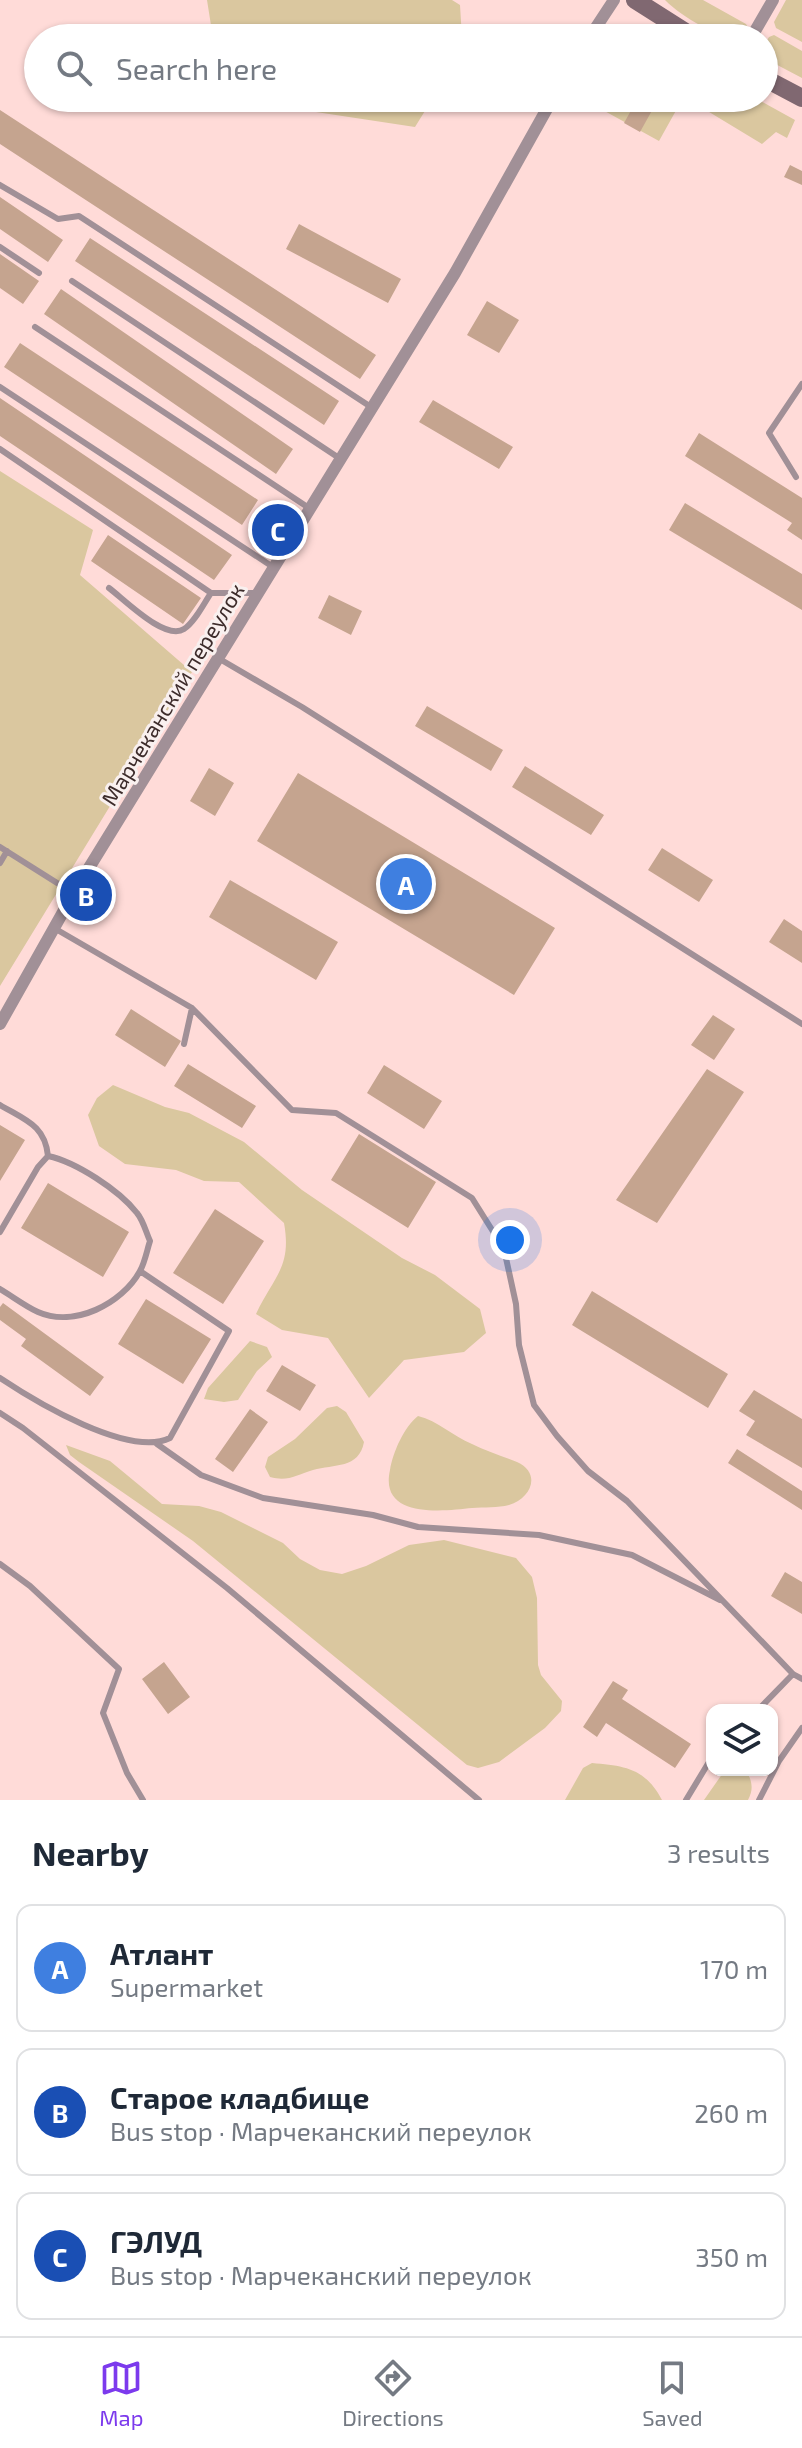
<!DOCTYPE html>
<html lang="en">
<head>
<meta charset="utf-8">
<style>
	body { margin:0; font-family:"Exo 2",sans-serif; background:#f6f6f7; color:#1f2937 }
	.controls { position:absolute; right:24px; bottom:24px; display:grid; overflow:hidden; border-radius:16px; box-shadow:0 2px 6px #0004 }
	.controls button { width:72px; height:72px; display:grid; place-items:center; padding:0; border:0; border-bottom:2px solid #e0e1e3; background:#fff; color:#1f2937; font:40px sans-serif }
	.you { position:absolute; left:510px; top:1240px; width:28px; height:28px; margin:-20px; border:6px solid #fff; border-radius:50%; background:#1a73e8; box-shadow:0 0 0 12px #1a73e833 }
	.badge { display:grid; place-items:center; width:52px; height:52px; border-radius:50%; background:#7c3aed; color:#fff; font-size:26px; font-weight:700 }
	.pin { position:absolute; translate:-50% -50%; border:4px solid #fff; box-shadow:0 2px 8px #0006 }
	.list { margin:0; padding:0; list-style:none }
	h2 { display:flex; justify-content:space-between; align-items:center; height:104px; margin:0; padding:0 32px; font-size:34px }
	h2 small { font-size:26px; font-weight:400; color:#747a83 }
	.list li { display:grid; grid-template-columns:52px 1fr auto; gap:24px; align-items:center; box-sizing:border-box; height:128px; margin:0 16px 16px; padding:0 16px; border:2px solid #e0e1e3; border-radius:16px }
	.list b { display:block; font-size:30px; white-space:nowrap }
	.list p { margin:0; font-size:26px; white-space:nowrap; color:#747a83 }
	.list em { font-size:26px; font-style:normal; color:#747a83 }
	.icon { flex:none; width:44px; height:44px; fill:none; stroke:currentColor; stroke-width:2; stroke-linecap:round; stroke-linejoin:round }
	.map { position:relative; flex:none; width:802px; height:1800px; overflow:hidden }
	.search { position:absolute; background:#fff; box-shadow:0 2px 6px #0004; left:24px; right:24px; top:24px; height:88px; display:flex; align-items:center; gap:20px; box-sizing:border-box; padding:0 28px; border-radius:44px; color:#747a83; font-size:30px }
	.sheet { height:536px; background:#fff }
	nav { display:flex; justify-content:space-around; align-items:center; box-sizing:border-box; height:112px; border-top:2px solid #e0e1e3; background:#fff; font-size:22px; color:#747a83 }
	nav a { display:grid; justify-items:center; gap:4px }
	nav .on { color:#7c3aed }
	.map>svg:first-child { display:block }
	.green { fill:#dac79f }
	.building { fill:#c5a48f }
	.lines { fill:none; stroke-linecap:round; stroke-linejoin:round }
	.service { stroke:#a19097; stroke-width:6 }
	.minor { stroke:#a19097; stroke-width:12 }
	.secondary { stroke:#806871; stroke-width:18 }
	.labels { text-anchor:middle; dominant-baseline:central; stroke-width:6; stroke-linejoin:round; paint-order:stroke }
	.street-label { font-size:22px; fill:#3d2c2b; stroke:#f9f0ef }
</style>
</head>
<body>
<div class="map">
<svg width="802" height="1800" viewBox="0 0 802 1800">
	<rect width="100%" height="100%" fill="#ffdbd8"/>
	<!-- green -->
	<path class="green" d="M207,0H452L460,5L462,38H213Z
		M665,0H703L746,24L748,28L743,38C718,38 683,18 665,0Z
		M786,0H802V42L776,28L774,22Z
		M774,35L802,51V78L764,58V45L769,37Z
		M272,98H433L415,127L316,112Z
		M581,98H683L659,141Z
		M686,98H755L795,120L787,138L776,132L762,144Z
		M0,471L93,530L80,575L192,672L0,986Z
		M113,1085L165,1107L189,1113L244,1142L302,1190L402,1258L435,1275L480,1309L486,1333L464,1352L404,1360L369,1398L328,1338L282,1330L256,1314C274,1276 292,1267 284,1223L239,1182L204,1181L176,1170L125,1164L99,1146L88,1115L97,1098Z
		M250,1341L267,1347L272,1357L257,1371L238,1400L224,1402L204,1399L208,1388Z
		M337,1406L346,1412L364,1442C359,1469 334,1464 313,1470C296,1475 288,1482 270,1477L265,1467L268,1457L295,1439L327,1408Z
		M418,1416C438,1421 453,1436 472,1444C486,1451 502,1456 517,1462C542,1473 531,1499 509,1505C498,1508 484,1507 472,1508C443,1511 379,1519 390,1470C393,1452 404,1427 418,1416Z
		M66,1445L110,1461L162,1504L199,1506L221,1512L283,1543L300,1559L320,1570L342,1574L366,1566L409,1545L444,1540L516,1558L532,1577L537,1598L538,1665L541,1675L562,1701L561,1711L545,1728L499,1762L478,1768L467,1765L193,1541L79,1462L70,1455Z
		M592,1763C625,1766 645,1768 662,1800H565L583,1768Z
		M725,1770H746C752,1781 754,1789 748,1800H704Z"/>
	<!-- building -->
	<path class="building" d="M638,98H659L640,132L624,123Z
		M0,110L376,355L360,379L0,144Z
		M790,165L802,171V185L784,177Z
		M0,197L63,240L48,262L0,229Z
		M299,224L401,279L388,303L286,249Z
		M90,238L339,401L324,425L75,261Z
		M0,254L39,281L23,304L0,288Z
		M61,289L293,449L276,474L44,314Z
		M487,301L519,320L499,353L467,335Z
		M20,343L258,500L242,525L4,367Z
		M0,398L232,555L214,580L0,436Z
		M433,400L513,447L499,469L419,422Z
		M699,433L802,498V540L787,530L792,523L685,456Z
		M685,503L802,574V610L669,530Z
		M108,535L201,598L183,624L91,561Z
		M329,595L362,611L351,635L318,618Z
		M427,706L503,750L491,771L415,726Z
		M525,766L604,815L591,835L512,787Z
		M209,768L234,783L215,816L190,801Z
		M298,773L555,928L514,995L257,841Z
		M662,848L713,880L699,902L648,870Z
		M230,880L338,942L316,980L209,917Z
		M784,919L802,931V963L769,942Z
		M131,1009L181,1041L165,1067L115,1035Z
		M713,1015L735,1029L714,1060L691,1045Z
		M188,1064L256,1106L242,1128L174,1086Z
		M384,1065L442,1101L424,1129L367,1093Z
		M707,1069L744,1092L657,1223L616,1200Z
		M0,1125L25,1140L0,1181Z
		M359,1134L436,1182L408,1228L331,1180Z
		M48,1183L129,1232L103,1277L21,1228Z
		M215,1209L264,1241L223,1304L173,1273Z
		M592,1291L728,1374L708,1408L572,1325Z
		M146,1299L211,1339L183,1384L118,1344Z
		M3,1303L104,1377L90,1396L21,1346L26,1339L0,1320V1307Z
		M282,1365L316,1385L300,1411L266,1391Z
		M754,1390L802,1419V1468L746,1435L755,1421L739,1411Z
		M250,1409L268,1422L233,1472L215,1459Z
		M737,1449L802,1491V1510L728,1463Z
		M785,1572L802,1582V1614L771,1596Z
		M164,1662L190,1697L168,1714L142,1679Z
		M613,1681L628,1690L622,1699L691,1744L675,1768L606,1723L597,1737L583,1727Z"/>
	<g class="lines">
		<!-- service -->
		<path class="service" d="M0,185L58,219L79,216L371,407
			M0,247L39,273
			M72,281L339,458
			M35,327L309,508
			M0,387L273,567
			M0,449L211,593H256
			M796,477L769,433L802,384
			M109,588C125,600 165,641 184,629C195,622 204,603 211,593
			M218,658L302,707L802,1024
			M0,847L73,893
			M0,863L7,851
			M54,928L192,1008L184,1044
			M192,1008L292,1110L336,1113L472,1198L504,1249L516,1304L519,1345L534,1405L557,1436L588,1471L627,1501L793,1674L802,1679
			M0,1105C25,1120 45,1125 48,1156
			M0,1232L38,1167L48,1156C76,1162 119,1190 137,1213C143,1220 146,1232 150,1241C147,1250 145,1262 140,1271C122,1304 74,1328 38,1312C25,1306 12,1296 0,1289
			M0,1378C36,1402 129,1458 170,1438L229,1331L140,1271
			M0,1413L23,1428L227,1588L479,1800
			M157,1444L201,1475L263,1498L373,1515L418,1527L539,1535L632,1555L720,1600
			M0,1564L30,1586L119,1669L103,1713L127,1773L143,1800
			M758,1710L793,1674
			M686,1800L712,1757
			M759,1800L779,1761L802,1728"/>
		<!-- minor -->
		<path class="minor" d="M589,38L614,0
			M751,38L773,0
			M0,1024L76,889L455,273L553,98"/>
		<!-- secondary -->
		<path class="secondary" d="M635,0L695,38
			M764,78L802,98"/>
	</g>
	<g class="labels">
		<!-- street labels -->
		<g class="street-label">
			<text transform="translate(172 694) rotate(-59)">Марчеканский переулок</text>
		</g>
	</g>
</svg>
<div class="controls">
<button><svg class="icon" aria-label="layers" viewBox="0 0 24 24"><path d="M12 4l9 5-9 5-9-5zM3 14l9 5 9-5"/></svg></button>
</div>
<div class="you"></div>
<div class="pin badge" style="left:406px;top:884px;background:#3f7fe0">A</div>
<div class="pin badge" style="left:86px;top:895px;background:#1a4fb4">B</div>
<div class="pin badge" style="left:278px;top:530px;background:#1a4fb4">C</div>
<div class="search"><svg class="icon" aria-label="search" viewBox="0 0 24 24"><circle cx="10" cy="10" r="6"/><path d="M15 15l6 6"/></svg>Search here</div>
</div>
<section class="sheet">
<h2>Nearby<small>3 results</small></h2>
<ul class="list">
<li><span class="badge" style="background:#3f7fe0">A</span><div><b>Атлант</b><p>Supermarket</p></div><em>170 m</em></li>
<li><span class="badge" style="background:#1a4fb4">B</span><div><b>Старое кладбище</b><p>Bus stop · Марчеканский переулок</p></div><em>260 m</em></li>
<li><span class="badge" style="background:#1a4fb4">C</span><div><b>ГЭЛУД</b><p>Bus stop · Марчеканский переулок</p></div><em>350 m</em></li>
</ul>
</section>
<nav>
<a class="on"><svg class="icon" aria-label="map" viewBox="0 0 24 24"><path d="M3 6l6-2 6 2 6-2v14l-6 2-6-2-6 2zM9 4v14M15 6v14"/></svg>Map</a>
<a><svg class="icon" aria-label="directions" viewBox="0 0 24 24"><path d="M12 3l9 9-9 9-9-9zM9 14v-3h6M13 9l2 2-2 2"/></svg>Directions</a>
<a><svg class="icon" aria-label="saved" viewBox="0 0 24 24"><path d="M7 4h10v16l-5-4-5 4z"/></svg>Saved</a>
</nav>
</body>
</html>
